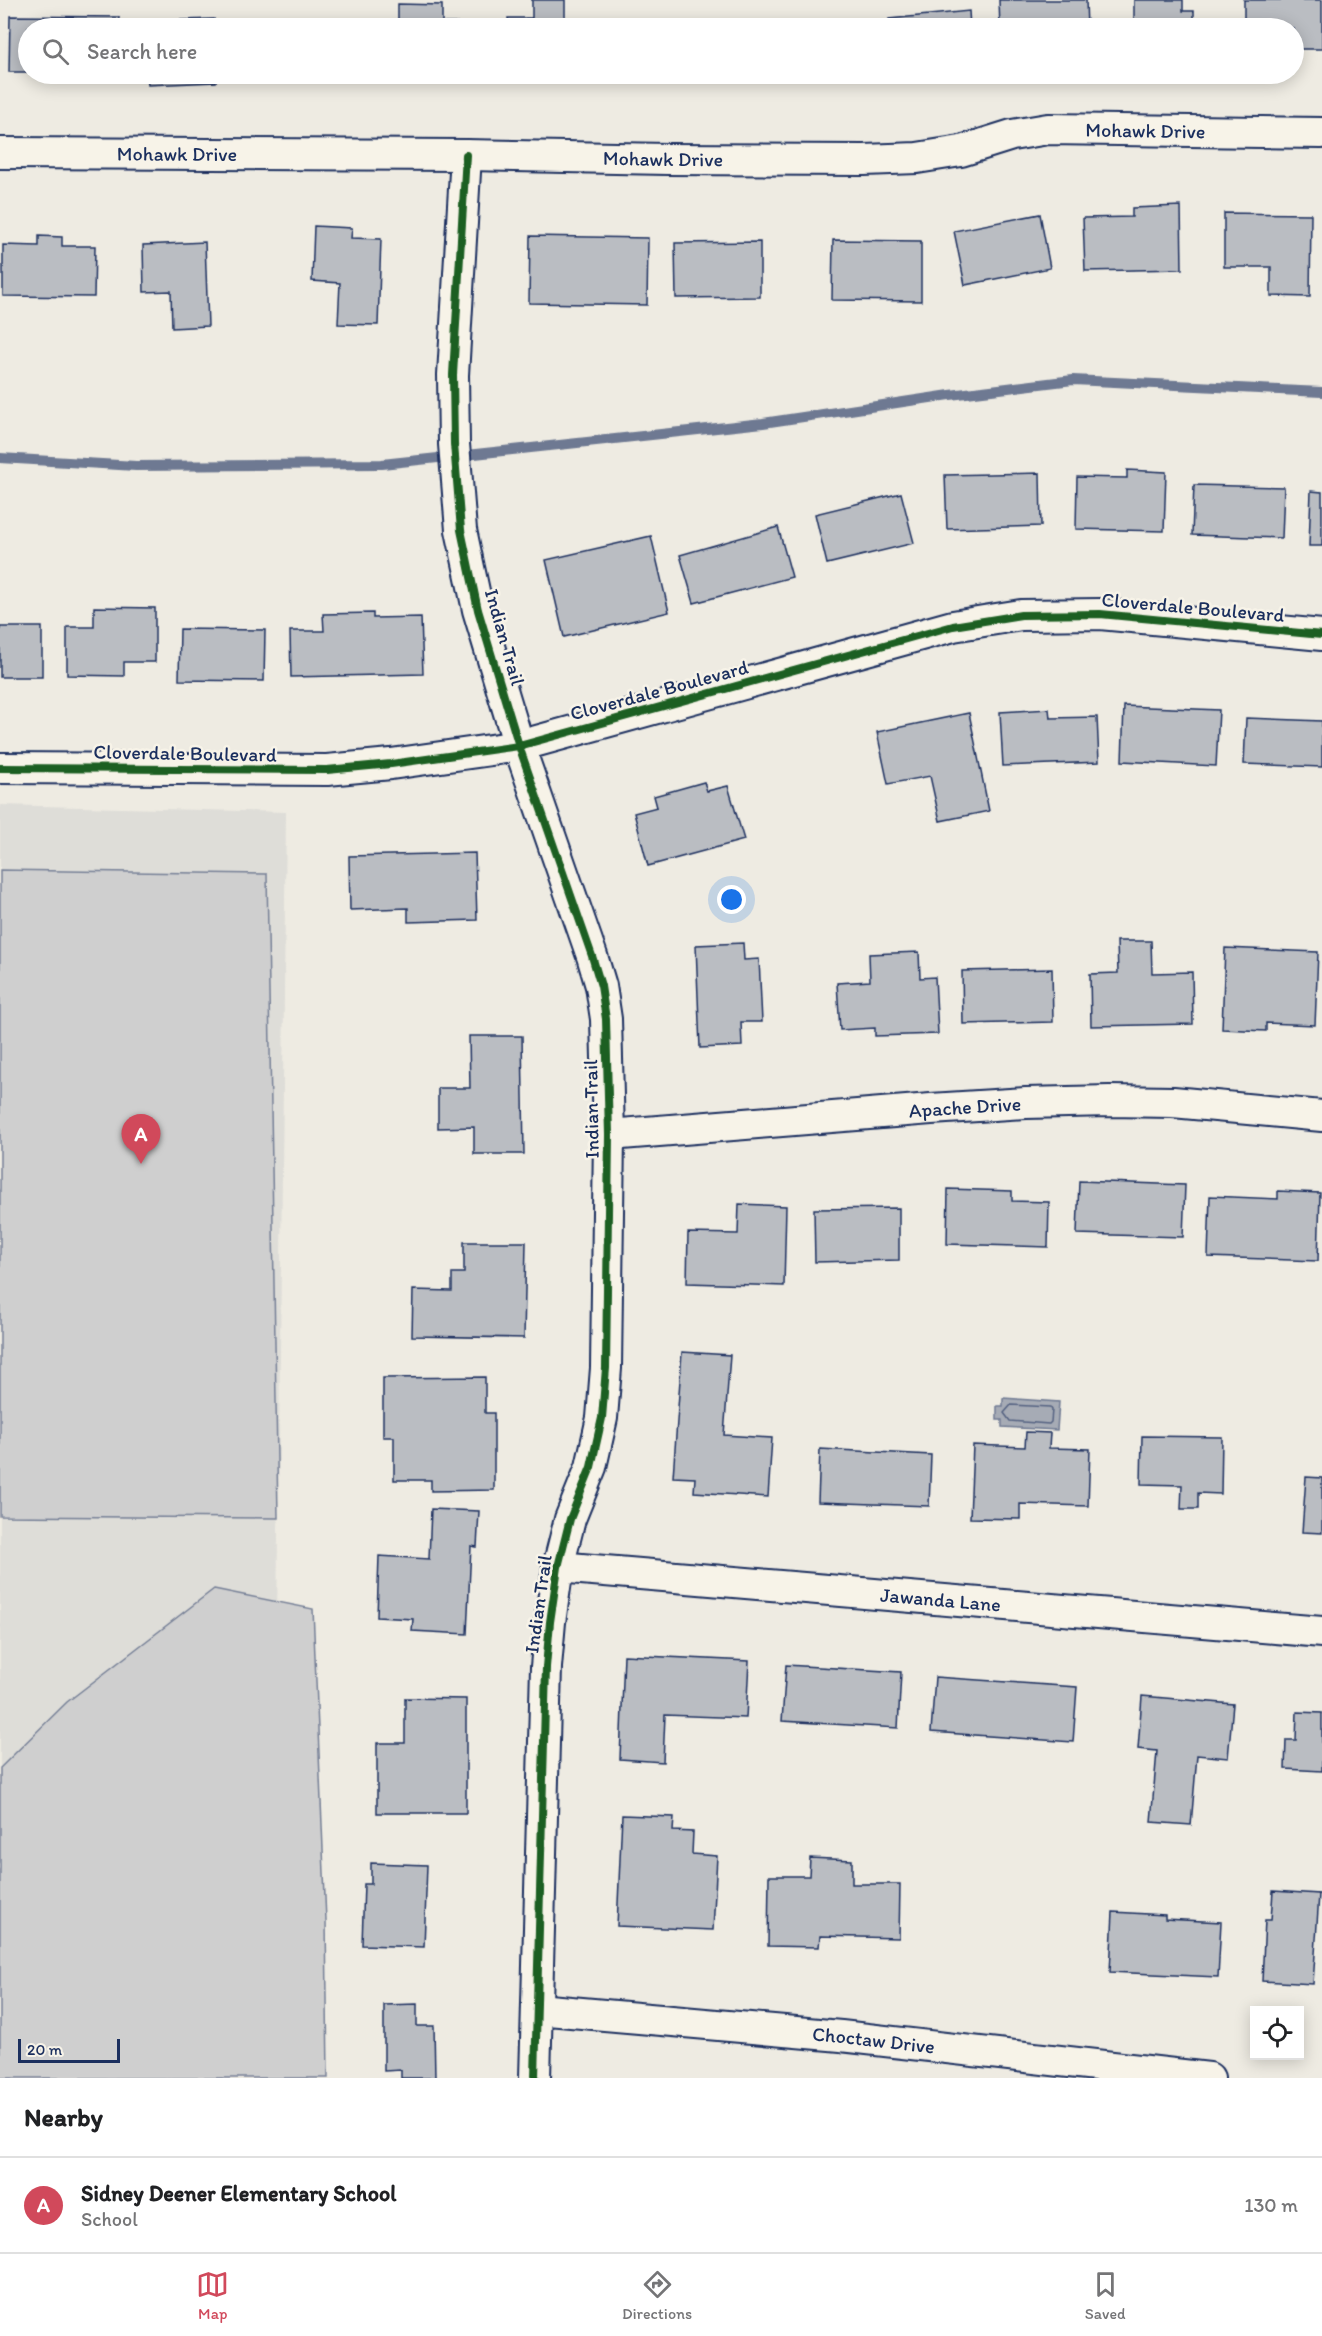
<!DOCTYPE html>
<html lang="en">
<head>
<meta charset="utf-8">
<style>
	body { margin:0; font-family:Itim,sans-serif; background:#f6f6f6; color:#202124 }
	.controls { position:absolute; right:18px; bottom:18px; display:grid; overflow:hidden; border-radius:0px; box-shadow:0 3px 15px #0003 }
	.controls button { width:54px; height:54px; display:grid; place-items:center; padding:0; border:0; border-bottom:2px solid #e0e0e0; background:#fff; color:#202124; font:30px sans-serif }
	.scale { position:absolute; left:18px; bottom:15px; width:102px; box-sizing:border-box; padding-left:6px; border:3px solid #1b2f5e; border-top:0; font-size:16px; line-height:21px; white-space:nowrap; color:#1b2f5e; -webkit-text-stroke:4px #f7f3e8; paint-order:stroke }
	.you { position:absolute; left:732px; top:900px; width:21px; height:21px; margin:-15px; border:4px solid #fff; border-radius:50%; background:#1a73e8; box-shadow:0 0 0 9px #1a73e833 }
	.badge { display:grid; place-items:center; width:39px; height:39px; border-radius:50%; background:#d1495b; color:#fff; font-size:20px; font-weight:700 }
	.pin { position:absolute; translate:-50% -50px; filter:drop-shadow(0 2px 3px #0008) }
	.pin::after { content:''; position:absolute; top:32px; width:21px; height:18px; background:inherit; clip-path:polygon(0 0,100% 0,50% 100%) }
	.list { margin:0; padding:0; list-style:none }
	h2 { display:flex; justify-content:space-between; align-items:center; height:78px; margin:0; padding:0 24px; font-size:26px }
	h2 small { font-size:20px; font-weight:400; color:#757577 }
	.list li { display:grid; grid-template-columns:39px 1fr auto; gap:18px; align-items:center; box-sizing:border-box; height:96px; padding:0 24px; border-top:2px solid #e0e0e0 }
	.list b { display:block; font-size:22px; white-space:nowrap }
	.list p { margin:0; font-size:20px; white-space:nowrap; color:#757577 }
	.list em { font-size:20px; font-style:normal; color:#757577 }
	.icon { flex:none; width:33px; height:33px; fill:none; stroke:currentColor; stroke-width:2; stroke-linecap:round; stroke-linejoin:round }
	.map { position:relative; flex:none; width:1322px; height:2078px; overflow:hidden }
	.search { position:absolute; background:#fff; box-shadow:0 3px 15px #0003; left:18px; right:18px; top:18px; height:66px; display:flex; align-items:center; gap:15px; box-sizing:border-box; padding:0 21px; border-radius:33px; color:#757577; font-size:22px }
	.sheet { height:174px; background:#fff }
	nav { display:flex; justify-content:space-around; align-items:center; box-sizing:border-box; height:84px; border-top:2px solid #e0e0e0; background:#fff; font-size:16px; color:#757577 }
	nav a { display:grid; justify-items:center; gap:3px }
	nav .on { color:#d1495b }
	.map>svg:first-child { display:block }
	.built { fill:#deddd8 }
	.green { fill:#cfcfcf; stroke:#757f96; stroke-width:1.5 }
	.water { fill:#a6abb5; stroke:#6e7992; stroke-width:1.5 }
	.lines { fill:none; stroke-linecap:round; stroke-linejoin:round }
	.shore { stroke:#536181; stroke-width:1.5 }
	.stream { stroke:#6e7992; stroke-width:10 }
	.building { fill:#babdc2; stroke:#1b2f5e; stroke-width:1.5 }
	.street-casing { stroke:#1b2f5e; stroke-width:34 }
	.street { stroke:#f7f3e8; stroke-width:30 }
	.cycleway-casing { stroke:#f7f3e8; stroke-width:11 }
	.cycleway { stroke:#1b5e20; stroke-width:8 }
	.labels { text-anchor:middle; dominant-baseline:central; stroke-width:5; stroke-linejoin:round; paint-order:stroke }
	.street-label { font-size:20px; fill:#1b2f5e; stroke:#f7f3e8 }
</style>
</head>
<body>
<div class="map">
<svg width="1322" height="2078" viewBox="0 0 1322 2078">
	<rect width="100%" height="100%" fill="#eeebe2"/>
	<filter id="ink" filterUnits="userSpaceOnUse"><feTurbulence type="fractalNoise" baseFrequency=".0167" numOctaves="2"/><feDisplacementMap in="SourceGraphic" scale="12" xChannelSelector="R" yChannelSelector="G"/><feConvolveMatrix kernelMatrix="1 2 1 2 8 2 1 2 1" color-interpolation-filters="sRGB"/></filter>
	<g filter="url(#ink)">
		<!-- built -->
		<path class="built" d="M0,805L286,812L272,2078H0Z"/>
		<!-- green -->
		<path class="green" d="M0,870L267,874L278,1518L0,1516Z
			M214,1589L313,1609L326,1921L328,2078H0V1768L67,1702Z"/>
		<!-- water -->
		<path class="water" d="M1003,1398L1059,1402L1057,1430L1002,1427V1420H997V1406H1003Z"/>
		<g class="lines">
			<!-- shore -->
			<path class="shore" d="M1011,1405L1050,1407L1052,1410L1051,1422L1049,1424L1010,1421L1004,1413Z"/>
			<!-- stream -->
			<path class="stream" d="M0,458L136,466L382,464L763,423L950,395L1073,380L1322,392"/>
		</g>
		<!-- building -->
		<path class="building" d="M532,0H565V20L600,19V28H509L508,18H532Z
			M999,0H1086L1087,28H1000Z
			M1134,0H1183V11H1194V28H1134Z
			M1244,0H1322V49H1294V28H1244Z
			M398,4L442,5V23L487,24L486,28H398Z
			M969,11L970,28H890L889,19Z
			M10,16L119,17V28H28V72H9Z
			M214,19L215,28H146V21Z
			M296,22L364,24V28H295Z
			M687,23V28H632V24Z
			M765,26L851,28H765Z
			M147,74H216V82L148,85Z
			M294,74H363V76Z
			M510,74H595L510,76Z
			M763,74H849V78Z
			M1181,206L1182,269L1085,271L1083,218L1132,217V208Z
			M1224,213L1311,214L1310,297L1271,296V267H1224Z
			M1040,214L1050,268L965,285L954,231Z
			M314,226L352,228L351,238L381,239L378,325L338,324L340,283L312,281Z
			M39,236L62,237V246H95L94,297L3,296V245L39,246Z
			M530,236L648,238L647,305L529,303Z
			M833,240L921,241V301L832,300Z
			M205,242L208,326L172,328L171,291L144,292L143,245Z
			M760,242V297L676,298L675,243Z
			M1127,470L1166,472L1164,531L1076,529L1077,477L1127,478Z
			M1040,473L1041,526L947,529L945,475Z
			M1194,485L1284,487L1282,538L1192,535Z
			M1311,491L1322,492V546H1309Z
			M901,493L914,543L827,564L815,514Z
			M778,527L792,577L694,603L680,555Z
			M651,536L669,612L564,637L546,560Z
			M94,607L155,608V662H124V676L67,675V627H94Z
			M373,613V618L421,617L423,674L291,677L290,631H324L323,614Z
			M0,627H42V677H0Z
			M180,629L265,630L264,681L179,680Z
			M1124,706L1219,710L1216,766L1122,761Z
			M1049,709L1050,718L1097,717L1099,762L1003,766L1000,712Z
			M969,713L989,811L940,821L930,776L888,784L877,732Z
			M1246,718L1322,721V767L1244,764Z
			M704,782L707,791L728,786L744,840L648,866L634,813L657,807L654,796Z
			M475,853L477,920L408,922V908L350,910L349,856Z
			M1117,941H1151L1152,973L1192,972L1193,1024L1091,1026L1090,974L1118,973Z
			M743,943L744,960L759,959L762,1022H741L742,1046L700,1048L696,945Z
			M1225,948L1318,952L1315,1025L1266,1023V1031L1222,1029Z
			M919,952L920,978L935,977L938,1034L875,1036V1028L840,1030L837,983L870,981L869,954Z
			M1052,969L1053,1022L963,1024L962,971Z
			M469,1036H522L524,1154H474V1127L438,1128V1088H470Z
			M1079,1181L1185,1185L1183,1237L1077,1234Z
			M948,1189L1012,1191V1201L1049,1202L1048,1247L947,1244Z
			M1278,1191L1320,1193L1318,1261L1208,1257L1210,1196L1278,1199Z
			M739,1204L786,1206L784,1286L687,1283L688,1233L738,1234Z
			M899,1208V1260L815,1262L814,1209Z
			M464,1242H526L524,1338L412,1336L413,1290L452,1291V1273H464Z
			M682,1352L730,1355L724,1435L772,1438L768,1497L694,1492L695,1478L673,1477Z
			M485,1377V1413H494V1490L431,1491V1480H394V1437H383V1378Z
			M1026,1432L1050,1433L1049,1448L1090,1449L1088,1506L1020,1504V1519L970,1518L973,1445L1025,1447Z
			M1142,1436L1222,1437L1221,1494L1198,1493V1509H1181L1182,1485L1141,1484Z
			M820,1449L931,1455L929,1506L818,1502Z
			M1306,1477L1322,1478V1533L1302,1532Z
			M431,1509L479,1511L477,1547L471,1546L467,1634L412,1631L413,1619L377,1617L379,1556L429,1559Z
			M624,1655L749,1661L746,1718L665,1715L663,1762L620,1759Z
			M786,1665L901,1672L898,1728L782,1721Z
			M935,1677L1077,1687L1073,1742L931,1732Z
			M1142,1696L1233,1704L1228,1758L1197,1755L1191,1825L1151,1822L1157,1751L1138,1749Z
			M405,1698L466,1699V1813H377V1743H405Z
			M1297,1712L1322,1713V1771L1285,1769L1286,1740H1296Z
			M622,1815L674,1817L673,1831L693,1832L692,1854L717,1856L713,1930L617,1926Z
			M810,1858L852,1860V1884H900L899,1938L820,1936L819,1947L768,1946L769,1876H809Z
			M371,1863L427,1865L424,1947L362,1945L364,1884H371Z
			M1273,1891L1319,1894L1313,1984L1262,1981L1265,1920H1271Z
			M1113,1912L1165,1915V1919L1221,1922L1218,1977L1110,1972Z
			M417,2004V2026H434L435,2078H401V2070L384,2071V2005Z"/>
		<g class="lines">
			<defs>
				<g id="street">
					<path id="s1" d="M0,153L466,155L667,159L864,160L917,158L961,151L1012,135L1048,129L1322,133"/>
					<path d="M466,155L453,375L454,444L461,530L478,610L519,746L592,956L601,986L606,1019L609,1135L606,1368L602,1418L591,1467L570,1519L558,1567L550,1622L546,1667L535,2078"/>
					<path d="M0,768L327,770L391,764L519,746L953,626L1021,615L1100,614L1322,635"/>
					<path id="s2" d="M609,1135L931,1109L1026,1103L1109,1101L1173,1102L1322,1116"/>
					<path id="s3" d="M558,1567L1322,1632"/>
					<path id="s4" d="M537,2009L841,2036L1209,2078"/>
				</g>
			</defs>
			<!-- street casing -->
			<use href="#street" class="street-casing"/>
			<!-- street -->
			<use href="#street" class="street"/>
			<defs>
				<path id="cycleway" d="M466,155L453,375L454,444L461,530L478,610L519,746L592,956L601,986L606,1019L609,1135L606,1368L602,1418L591,1467L570,1519L558,1567L550,1622L546,1667L535,2078
					M0,768L327,770L391,764L519,746L953,626L1021,615L1100,614L1322,635"/>
			</defs>
			<!-- cycleway casing -->
			<use href="#cycleway" class="cycleway-casing"/>
			<!-- cycleway -->
			<use href="#cycleway" class="cycleway"/>
		</g>
	</g>
	<g class="labels">
		<!-- street labels -->
		<g class="street-label">
			<text stroke="none"><textPath href="#s1" startOffset="1149">Mohawk Drive</textPath></text>
			<text stroke="none"><textPath href="#s1" startOffset="177">Mohawk Drive</textPath></text>
			<text stroke="none"><textPath href="#s1" startOffset="663">Mohawk Drive</textPath></text>
			<text transform="translate(1193 607) rotate(5)">Cloverdale Boulevard</text>
			<text transform="translate(505 637) rotate(74)">Indian Trail</text>
			<text transform="translate(659 690) rotate(-15)">Cloverdale Boulevard</text>
			<text transform="translate(185 753) rotate(1)">Cloverdale Boulevard</text>
			<text stroke="none"><textPath href="#s2" startOffset="357">Apache Drive</textPath></text>
			<text transform="translate(591 1109) rotate(-91)">Indian Trail</text>
			<text stroke="none"><textPath href="#s3" startOffset="384">Jawanda Lane</textPath></text>
			<text transform="translate(538 1604) rotate(-82)">Indian Trail</text>
			<text stroke="none"><textPath href="#s4" startOffset="338">Choctaw Drive</textPath></text>
		</g>
	</g>
</svg>
<div class="controls">
<button><svg class="icon" aria-label="locate" viewBox="0 0 24 24"><circle cx="12" cy="12" r="6"/><path d="M12 2v4M12 18v4M2 12h4M18 12h4"/></svg></button>
</div>
<div class="scale">20 m</div>
<div class="you"></div>
<div class="pin badge" style="left:141px;top:1164px">A</div>
<div class="search"><svg class="icon" aria-label="search" viewBox="0 0 24 24"><circle cx="10" cy="10" r="6"/><path d="M15 15l6 6"/></svg>Search here</div>
</div>
<section class="sheet">
<h2>Nearby<small></small></h2>
<ul class="list">
<li><span class="badge">A</span><div><b>Sidney Deener Elementary School</b><p>School</p></div><em>130 m</em></li>
</ul>
</section>
<nav>
<a class="on"><svg class="icon" aria-label="map" viewBox="0 0 24 24"><path d="M3 6l6-2 6 2 6-2v14l-6 2-6-2-6 2zM9 4v14M15 6v14"/></svg>Map</a>
<a><svg class="icon" aria-label="directions" viewBox="0 0 24 24"><path d="M12 3l9 9-9 9-9-9zM9 14v-3h6M13 9l2 2-2 2"/></svg>Directions</a>
<a><svg class="icon" aria-label="saved" viewBox="0 0 24 24"><path d="M7 4h10v16l-5-4-5 4z"/></svg>Saved</a>
</nav>
</body>
</html>
